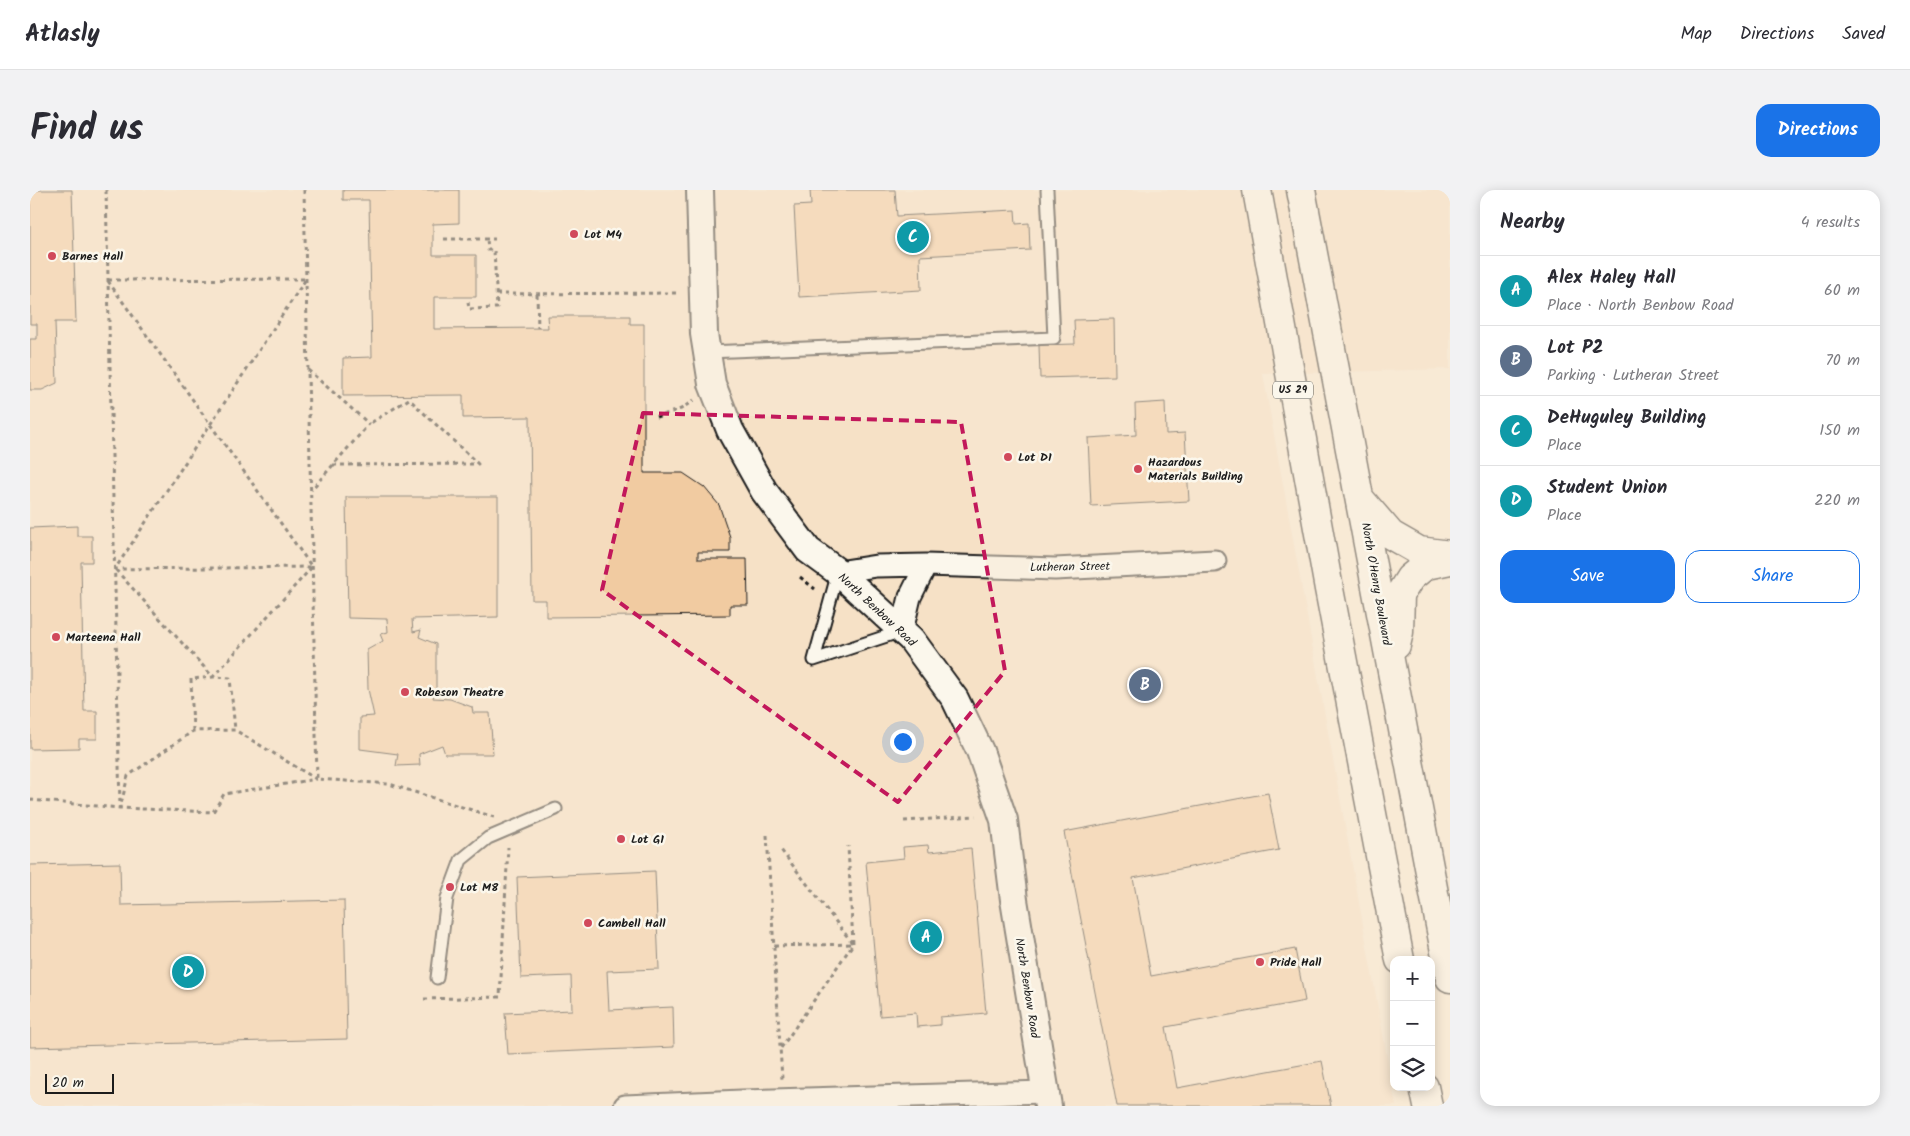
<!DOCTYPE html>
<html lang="en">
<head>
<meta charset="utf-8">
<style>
	body { margin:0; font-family:Kalam,sans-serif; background:#f2f2f3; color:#2b2b33 }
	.controls { position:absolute; right:15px; bottom:15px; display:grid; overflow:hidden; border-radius:10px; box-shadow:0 2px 12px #0003 }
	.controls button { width:45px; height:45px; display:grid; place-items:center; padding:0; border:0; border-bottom:1px solid #e1e1e2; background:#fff; color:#2b2b33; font:25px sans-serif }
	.scale { position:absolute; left:15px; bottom:12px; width:69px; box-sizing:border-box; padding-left:5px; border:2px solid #1c1c1c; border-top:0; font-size:14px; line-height:18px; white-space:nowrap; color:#1c1c1c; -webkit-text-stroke:4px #fbf7ec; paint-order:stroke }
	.you { position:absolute; left:872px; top:551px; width:18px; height:18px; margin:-12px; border:4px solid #fff; border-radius:50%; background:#1a73e8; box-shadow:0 0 0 8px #1a73e833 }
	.badge { display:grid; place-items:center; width:32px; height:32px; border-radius:50%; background:#1a73e8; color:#fff; font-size:16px; font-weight:700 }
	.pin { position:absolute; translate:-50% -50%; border:2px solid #fff; box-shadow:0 1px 5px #0006 }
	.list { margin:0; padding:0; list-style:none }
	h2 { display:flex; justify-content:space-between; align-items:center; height:65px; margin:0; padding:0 20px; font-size:21px }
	h2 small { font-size:16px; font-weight:400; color:#7c7c81 }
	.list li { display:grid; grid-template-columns:32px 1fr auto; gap:15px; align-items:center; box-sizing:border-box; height:70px; padding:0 20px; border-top:1px solid #e1e1e2 }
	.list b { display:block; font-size:19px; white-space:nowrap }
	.list p { margin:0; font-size:16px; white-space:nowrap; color:#7c7c81 }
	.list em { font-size:16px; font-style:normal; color:#7c7c81 }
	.actions { display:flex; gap:10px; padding:15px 20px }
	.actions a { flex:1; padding:11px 0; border:1px solid #1a73e8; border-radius:15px; text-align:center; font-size:18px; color:#1a73e8 }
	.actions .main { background:#1a73e8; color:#fff }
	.icon { flex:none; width:28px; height:28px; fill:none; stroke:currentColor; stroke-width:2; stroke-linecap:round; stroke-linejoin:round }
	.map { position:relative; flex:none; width:1420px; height:916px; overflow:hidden; border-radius:15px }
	header { display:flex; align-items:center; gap:30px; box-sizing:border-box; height:70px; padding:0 25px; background:#fff; border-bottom:1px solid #e1e1e2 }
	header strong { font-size:24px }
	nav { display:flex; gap:28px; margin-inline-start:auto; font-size:18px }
	.intro { display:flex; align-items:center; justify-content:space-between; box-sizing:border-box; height:120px; padding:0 30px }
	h1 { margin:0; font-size:35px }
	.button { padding:12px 22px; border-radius:15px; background:#1a73e8; color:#fff; font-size:18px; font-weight:700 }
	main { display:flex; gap:30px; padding:0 30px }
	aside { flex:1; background:#fff; border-radius:15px; box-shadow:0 2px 12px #0003 }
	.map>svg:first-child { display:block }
	.built { fill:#f6e1c6 }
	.building { fill:#f1cba1; stroke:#1c1c1c }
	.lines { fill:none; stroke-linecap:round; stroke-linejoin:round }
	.service-casing { stroke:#1c1c1c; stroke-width:15 }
	.minor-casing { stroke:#1c1c1c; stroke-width:25 }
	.tertiary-casing { stroke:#1c1c1c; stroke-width:30 }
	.motorway-casing { stroke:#1c1c1c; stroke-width:31 }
	.path { stroke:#1c1c1c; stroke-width:3; stroke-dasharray:4 4; stroke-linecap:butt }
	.service { stroke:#fbf7ec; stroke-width:11 }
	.minor { stroke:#fbf7ec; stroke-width:21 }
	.tertiary { stroke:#fbf7ec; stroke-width:26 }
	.motorway { stroke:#fbf7ec; stroke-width:28 }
	.marked { fill:none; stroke:#c2185b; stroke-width:4; stroke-dasharray:10 6; stroke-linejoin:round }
	.poi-dot { fill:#d1495b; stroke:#fbf7ec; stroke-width:2 }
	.labels { text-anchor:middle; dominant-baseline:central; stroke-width:5; stroke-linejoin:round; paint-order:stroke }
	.shield { fill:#fbf7ec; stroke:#5f5e5a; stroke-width:1 }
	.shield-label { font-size:11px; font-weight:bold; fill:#1c1c1c }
	.poi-label { font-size:12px; font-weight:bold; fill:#1c1c1c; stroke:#fbf7ec; text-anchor:start }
	.street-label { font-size:12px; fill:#1c1c1c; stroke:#fbf7ec }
</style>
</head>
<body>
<header>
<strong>Atlasly</strong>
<nav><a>Map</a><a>Directions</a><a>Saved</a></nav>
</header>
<div class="intro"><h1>Find us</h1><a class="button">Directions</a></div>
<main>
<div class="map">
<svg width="1420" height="916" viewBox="0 0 1420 916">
	<rect width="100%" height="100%" fill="#f8ead6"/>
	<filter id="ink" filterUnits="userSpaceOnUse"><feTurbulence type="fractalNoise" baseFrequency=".02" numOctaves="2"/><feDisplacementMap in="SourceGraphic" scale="10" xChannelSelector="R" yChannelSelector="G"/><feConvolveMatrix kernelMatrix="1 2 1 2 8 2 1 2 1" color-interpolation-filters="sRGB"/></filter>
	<g filter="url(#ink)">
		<!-- built -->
		<path class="built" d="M0,0H1420V179L1233,184L1366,916H0Z"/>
		<!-- building -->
		<path class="building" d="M0,0H42L46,132H25L27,193L12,200H0V149H7V134H0Z
			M313,0H429V33L403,34V65H446V107H404V139L518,138L517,126H600V134H614V283H653L674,297L689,315L700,347V362H668V369H717L718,415H700V425L516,427V410H502L500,227L433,228V205L313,206V168L342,167L339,10H313Z
			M780,0H865L867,26L985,20L986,34L999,33L1000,60L890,66L891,100L769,107L764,16L781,15Z
			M1084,129L1085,186L1010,188L1009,155L1045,154L1044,130Z
			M1135,212L1136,244L1155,243L1159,311L1061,316L1058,248L1106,245L1105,214Z
			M316,307H468V427L382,429L383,442L391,440L389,447L406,454V498L403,508L420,509L442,517L443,523H460L463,564H415L412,555L389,564L390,575L366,576L368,564L330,559V527L344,526L338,499L337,460L353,451L350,444L358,442L357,429L318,428Z
			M47,336V346H62V372H51L54,521H67V549H49V558L0,559V338Z
			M1238,603L1249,660L1103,688L1121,786L1265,759L1275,811L1136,837L1147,898L1292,871L1301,916H1087L1034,642Z
			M898,655L899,662L941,658L956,823L910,827V835L887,837L886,823L850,826L836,672L874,668L873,657Z
			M90,673L91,715L314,710L317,849L0,857V675Z
			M625,681L629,779L577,781L579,820L643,817L644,857L478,864L475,823L542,820L541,786L491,788L487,687Z"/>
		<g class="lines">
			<defs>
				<path id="service" d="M677,162L1024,148L1017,0
					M808,382L784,470L872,441
					M407,788L417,708L431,670L458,648L526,619"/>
				<path id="minor" d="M808,382L846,376L896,375L1025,379L1185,371
					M872,441L880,407L896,375
					M595,916L712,911L1015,902"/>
				<path id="tertiary" d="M670,0L674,144L682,194L700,240L734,301L778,360L808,382L881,449L925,509L950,561L974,630L984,710L1018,916"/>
				<path id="motorway" d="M1227,0L1299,399L1370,770
					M1271,0L1420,788
					M1330,309L1361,345L1389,361L1420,365
					M1366,455L1369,442L1370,404L1380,388L1396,375L1420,370
					M1394,897L1398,916"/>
			</defs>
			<!-- service casing -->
			<use href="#service" class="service-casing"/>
			<!-- minor casing -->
			<use href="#minor" class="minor-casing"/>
			<!-- tertiary casing -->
			<use href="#tertiary" class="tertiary-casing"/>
			<!-- motorway casing -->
			<use href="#motorway" class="motorway-casing"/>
			<!-- path -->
			<path class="path" d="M76,0L90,618L183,622L194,604L287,589
				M274,0L287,589L359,594L464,627
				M414,49H465
				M78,90L276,89L85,379L282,377
				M78,91L282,377L183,487L85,379
				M466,104L650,103
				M507,104L508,138
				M438,112L439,119L467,118L464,60H458L457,49
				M278,180L339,234L281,300
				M626,227L651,219L664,210
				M303,275L448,274L379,209L339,234
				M770,387L785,399
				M163,541L161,489L183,487L200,488L205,540
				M0,610L90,618L98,586L163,541L205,540L286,589
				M874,631L946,626
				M737,645L752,889
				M744,756L823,754L818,656
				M394,809L470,807L478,657
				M751,858L823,754L751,660"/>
			<!-- service -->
			<use href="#service" class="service"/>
			<!-- minor -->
			<use href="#minor" class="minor"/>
			<!-- tertiary -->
			<use href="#tertiary" class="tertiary"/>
			<!-- motorway -->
			<use href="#motorway" class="motorway"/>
		</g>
	</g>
	<!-- marked area -->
	<path d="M0 0H1420V916H0ZM613,223L931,232L975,481L868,612L572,400Z" fill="#f8ead6" fill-opacity=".55" fill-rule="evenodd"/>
	<path class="marked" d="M613,223L931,232L975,481L868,612L572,400Z"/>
	<!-- markers -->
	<g class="poi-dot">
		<circle cx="544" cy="44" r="5"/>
		<circle cx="22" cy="66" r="5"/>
		<circle cx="978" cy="267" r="5"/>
		<circle cx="1108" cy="279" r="5"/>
		<circle cx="26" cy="447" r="5"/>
		<circle cx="375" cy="502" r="5"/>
		<circle cx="591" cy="649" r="5"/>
		<circle cx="420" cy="697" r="5"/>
		<circle cx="558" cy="733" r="5"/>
		<circle cx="1230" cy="772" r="5"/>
	</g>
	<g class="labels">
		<!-- shield labels -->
		<rect class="shield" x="1243" y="191.5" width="40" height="17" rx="4"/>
		<g class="shield-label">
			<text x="1263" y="200">US 29</text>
		</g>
		<!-- poi labels -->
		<g class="poi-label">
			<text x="554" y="44">Lot M4</text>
			<text x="32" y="66">Barnes Hall</text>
			<text x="988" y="267">Lot D1</text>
			<text x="1118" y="272">Hazardous<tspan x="1118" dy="14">Materials Building</tspan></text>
			<text x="36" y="447">Marteena Hall</text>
			<text x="385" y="502">Robeson Theatre</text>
			<text x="601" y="649">Lot G1</text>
			<text x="430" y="697">Lot M8</text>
			<text x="568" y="733">Cambell Hall</text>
			<text x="1240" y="772">Pride Hall</text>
		</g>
		<!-- street labels -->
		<g class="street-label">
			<text transform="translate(1040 377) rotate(-1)">Lutheran Street</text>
			<text transform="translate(1346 394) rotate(80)">North O'Henry Boulevard</text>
			<text transform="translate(847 420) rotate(43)">North Benbow Road</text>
			<text transform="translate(997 798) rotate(81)">North Benbow Road</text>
		</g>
	</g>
</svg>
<div class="controls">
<button>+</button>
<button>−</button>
<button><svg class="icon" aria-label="layers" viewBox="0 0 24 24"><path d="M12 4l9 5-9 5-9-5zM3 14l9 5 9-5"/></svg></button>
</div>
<div class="scale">20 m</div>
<div class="you"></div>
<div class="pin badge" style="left:896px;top:747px;background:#0f9aa8">A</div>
<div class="pin badge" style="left:1115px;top:495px;background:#5c6f8a">B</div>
<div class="pin badge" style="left:883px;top:47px;background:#0f9aa8">C</div>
<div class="pin badge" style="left:158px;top:782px;background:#0f9aa8">D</div>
</div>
<aside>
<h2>Nearby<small>4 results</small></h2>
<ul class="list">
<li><span class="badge" style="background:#0f9aa8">A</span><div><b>Alex Haley Hall</b><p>Place · North Benbow Road</p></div><em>60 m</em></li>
<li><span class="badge" style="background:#5c6f8a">B</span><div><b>Lot P2</b><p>Parking · Lutheran Street</p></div><em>70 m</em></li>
<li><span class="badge" style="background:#0f9aa8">C</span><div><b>DeHuguley Building</b><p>Place</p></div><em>150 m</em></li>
<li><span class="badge" style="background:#0f9aa8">D</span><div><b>Student Union</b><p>Place</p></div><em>220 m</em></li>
</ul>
<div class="actions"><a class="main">Save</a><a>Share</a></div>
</aside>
</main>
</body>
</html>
